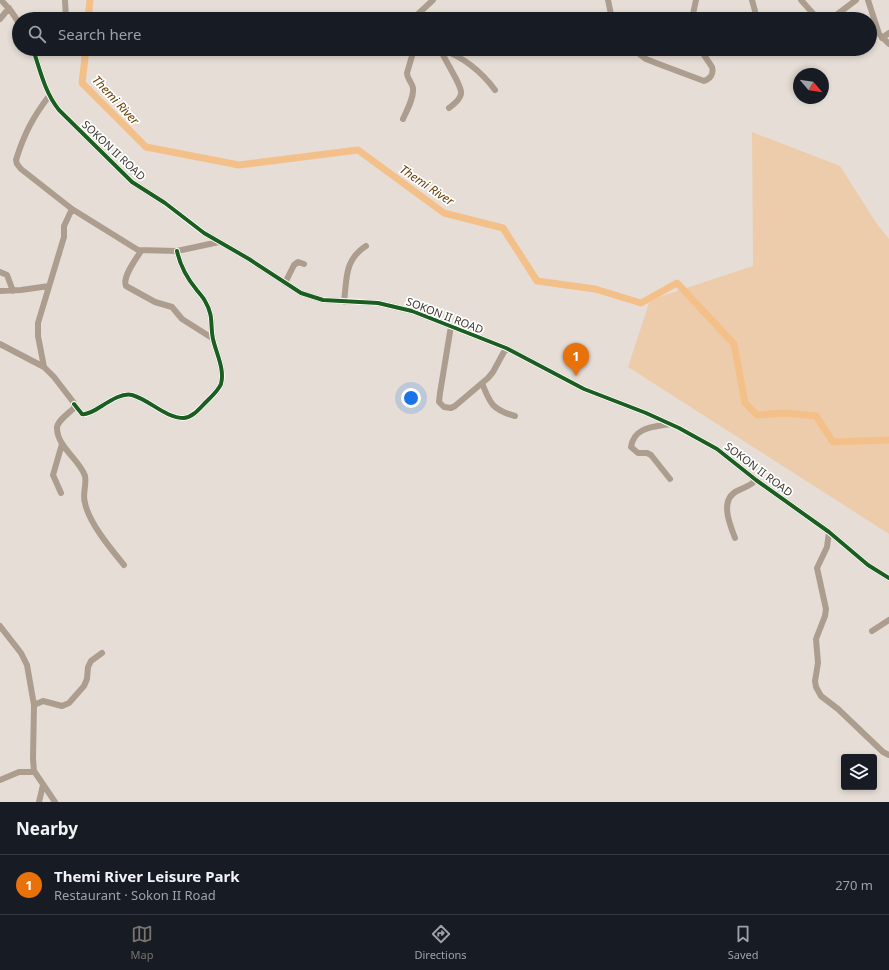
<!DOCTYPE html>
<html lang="en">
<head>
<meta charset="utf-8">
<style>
	body { margin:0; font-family:"Noto Sans",sans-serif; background:#242831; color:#f1f3f6 }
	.controls { position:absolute; right:12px; bottom:12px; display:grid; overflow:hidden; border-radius:4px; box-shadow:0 2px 6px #0003 }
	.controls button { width:36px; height:36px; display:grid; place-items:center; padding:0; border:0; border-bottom:1px solid #363941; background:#171b24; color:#f1f3f6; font:20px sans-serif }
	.compass { position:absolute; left:793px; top:68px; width:36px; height:36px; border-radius:50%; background:#171b24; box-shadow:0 2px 6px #0003; rotate:119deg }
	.you { position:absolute; left:411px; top:398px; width:14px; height:14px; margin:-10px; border:3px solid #fff; border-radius:50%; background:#1a73e8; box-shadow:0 0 0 6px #1a73e833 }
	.badge { display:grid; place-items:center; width:26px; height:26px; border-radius:50%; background:#7a746d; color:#fff; font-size:13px; font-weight:700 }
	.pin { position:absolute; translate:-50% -33px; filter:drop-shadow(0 1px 2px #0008) }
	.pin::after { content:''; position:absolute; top:21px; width:14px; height:12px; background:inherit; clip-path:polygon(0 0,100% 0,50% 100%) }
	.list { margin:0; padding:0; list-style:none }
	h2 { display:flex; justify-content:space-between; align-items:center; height:52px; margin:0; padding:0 16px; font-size:17px }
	h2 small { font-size:13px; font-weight:400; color:#9ea1a6 }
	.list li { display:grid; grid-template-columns:26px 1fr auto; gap:12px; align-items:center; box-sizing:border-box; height:60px; padding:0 16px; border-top:1px solid #363941 }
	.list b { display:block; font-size:15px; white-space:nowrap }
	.list p { margin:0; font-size:13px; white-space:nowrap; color:#9ea1a6 }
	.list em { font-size:13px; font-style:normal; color:#9ea1a6 }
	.icon { flex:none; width:22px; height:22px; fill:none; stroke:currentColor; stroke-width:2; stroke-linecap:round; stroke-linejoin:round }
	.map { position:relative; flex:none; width:889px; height:802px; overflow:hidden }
	.search { position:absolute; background:#171b24; box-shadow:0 2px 6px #0003; left:12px; right:12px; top:12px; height:44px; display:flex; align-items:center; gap:10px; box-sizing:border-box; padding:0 14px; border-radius:22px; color:#9ea1a6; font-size:15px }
	.sheet { height:112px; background:#171b24 }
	nav { display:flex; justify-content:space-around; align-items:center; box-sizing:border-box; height:56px; border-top:1px solid #363941; background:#171b24; font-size:11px; color:#9ea1a6 }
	nav a { display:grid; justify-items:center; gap:2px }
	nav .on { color:#7a746d }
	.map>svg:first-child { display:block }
	.green { fill:#edccab }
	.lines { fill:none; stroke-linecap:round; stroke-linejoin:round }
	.river { stroke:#f4c08a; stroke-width:7 }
	.minor { stroke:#ac9d8f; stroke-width:6 }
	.cycleway-casing { stroke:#fff; stroke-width:6 }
	.cycleway { stroke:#1b5e20; stroke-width:4 }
	.labels { text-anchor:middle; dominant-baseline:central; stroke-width:3.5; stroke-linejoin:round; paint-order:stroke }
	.street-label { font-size:11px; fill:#403b35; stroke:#fff }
	.water-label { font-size:12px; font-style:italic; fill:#6d4002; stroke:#fff }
</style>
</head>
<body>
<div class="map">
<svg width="889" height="802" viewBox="0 0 889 802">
	<rect width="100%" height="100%" fill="#e6ded6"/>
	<!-- green -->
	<path class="green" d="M752,132L840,166L877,224L889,239V534L628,367L650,300L753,266Z"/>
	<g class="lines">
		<!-- river -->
		<path class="river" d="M88,19L90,0
			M86,49L82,83L146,147L239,165L358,150L444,213L503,228L537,281L595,289L641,303L677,283L734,344L745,403L757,415L784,413L816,416L833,442L889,440"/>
		<!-- minor -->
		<path class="minor" d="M1,0L11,11L19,23
			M65,0L66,19
			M608,0L612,19
			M752,0L755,11
			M801,0L818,19
			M868,0L879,34L889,44
			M0,19L9,8
			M416,19L418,14L433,0
			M692,19L696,0
			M831,19L856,0
			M882,38L889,33
			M33,49C40,70 45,93 59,110L132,182L165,203L204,233L249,259L301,293L323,300L378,303L412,311L506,348L584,389L646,413L679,428L717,449L756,480L829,532L868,565L889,578
			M440,49C444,59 463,87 461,94C460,100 453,105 449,108
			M441,49C463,57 481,71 495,90
			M633,49L646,59L656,63L704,81C710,79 714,74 712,67L700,49
			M49,96C33,117 24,134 16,160L17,164L21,169L72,209L138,250L177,251L219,242
			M403,119C407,110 414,98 413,88C412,82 407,79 407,73L414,49
			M141,251C136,259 122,277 126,286L155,302L172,307L182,319L212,338
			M0,272L7,275L13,291
			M285,283L294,265L298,262L304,264
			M0,291L21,290L49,286
			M344,302C347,279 344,260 366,246
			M451,326L440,393L439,402L444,407L451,408L455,406L488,378L493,372L506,348
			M0,344L44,367L54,377L74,403V408C69,413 57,421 57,428C57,447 80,460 85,476C87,484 82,494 85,503C89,523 111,549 124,565
			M44,367L38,336V323L64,237V226L72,209
			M482,383C490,404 493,410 515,416
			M74,404L82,414C93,417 115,391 132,395C150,400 165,418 184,418C193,417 200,408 206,402C211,397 218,391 221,384C225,369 216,353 213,339C210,325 214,316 205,301C203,297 199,293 196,289C187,278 180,265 177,251
			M670,479L651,455L647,453H638L631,447C634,427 653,427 670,424
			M61,493L53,475L62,444
			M829,532L827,547L817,568L826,609L825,616L816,639L818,663L815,681L816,687L821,696L838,709L883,752L889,755
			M735,538C730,525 719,500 737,491C745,487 749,487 756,480
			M0,626L21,653L27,665L34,705L33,759L34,771L55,802
			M872,631L889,620
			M34,705L43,701L62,706L69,703L84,686L87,679L88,667L91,661L102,653
			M0,780L19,772H34
			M39,802L43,785"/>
		<defs>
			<path id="cycleway" d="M33,49C40,70 45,93 59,110L132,182L165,203L204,233L249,259L301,293L323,300L378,303L412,311L506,348L584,389L646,413L679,428L717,449L756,480L829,532L868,565L889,578
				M74,404L82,414C93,417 115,391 132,395C150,400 165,418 184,418C193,417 200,408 206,402C211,397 218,391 221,384C225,369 216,353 213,339C210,325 214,316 205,301C203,297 199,293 196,289C187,278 180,265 177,251"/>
		</defs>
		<!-- cycleway casing -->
		<use href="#cycleway" class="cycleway-casing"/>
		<!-- cycleway -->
		<use href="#cycleway" class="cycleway"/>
	</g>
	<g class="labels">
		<!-- street labels -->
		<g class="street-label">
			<text transform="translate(114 150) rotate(43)">SOKON II ROAD</text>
			<text transform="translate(445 315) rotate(21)">SOKON II ROAD</text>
			<text transform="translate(759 469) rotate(37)">SOKON II ROAD</text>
		</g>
		<!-- water labels -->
		<g class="water-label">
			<text transform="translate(116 100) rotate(47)">Themi River</text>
			<text transform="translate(427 185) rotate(34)">Themi River</text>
		</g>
	</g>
</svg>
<div class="controls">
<button><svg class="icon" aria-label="layers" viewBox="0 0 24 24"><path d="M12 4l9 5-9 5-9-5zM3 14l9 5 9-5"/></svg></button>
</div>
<svg class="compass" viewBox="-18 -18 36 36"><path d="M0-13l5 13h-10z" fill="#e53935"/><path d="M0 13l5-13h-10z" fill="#9ea1a6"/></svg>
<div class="you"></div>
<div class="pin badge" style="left:576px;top:376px;background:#e8710a">1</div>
<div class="search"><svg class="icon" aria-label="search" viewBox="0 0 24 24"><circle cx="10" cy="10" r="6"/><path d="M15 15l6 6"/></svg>Search here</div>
</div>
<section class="sheet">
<h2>Nearby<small></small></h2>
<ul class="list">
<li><span class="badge" style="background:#e8710a">1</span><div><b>Themi River Leisure Park</b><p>Restaurant · Sokon II Road</p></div><em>270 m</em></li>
</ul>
</section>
<nav>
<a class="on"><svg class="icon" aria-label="map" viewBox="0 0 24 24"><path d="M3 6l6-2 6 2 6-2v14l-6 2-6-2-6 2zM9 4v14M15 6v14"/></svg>Map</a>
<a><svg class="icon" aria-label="directions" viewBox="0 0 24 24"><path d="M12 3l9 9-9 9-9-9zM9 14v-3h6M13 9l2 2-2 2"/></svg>Directions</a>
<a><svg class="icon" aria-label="saved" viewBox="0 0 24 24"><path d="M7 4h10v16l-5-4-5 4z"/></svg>Saved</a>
</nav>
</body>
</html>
